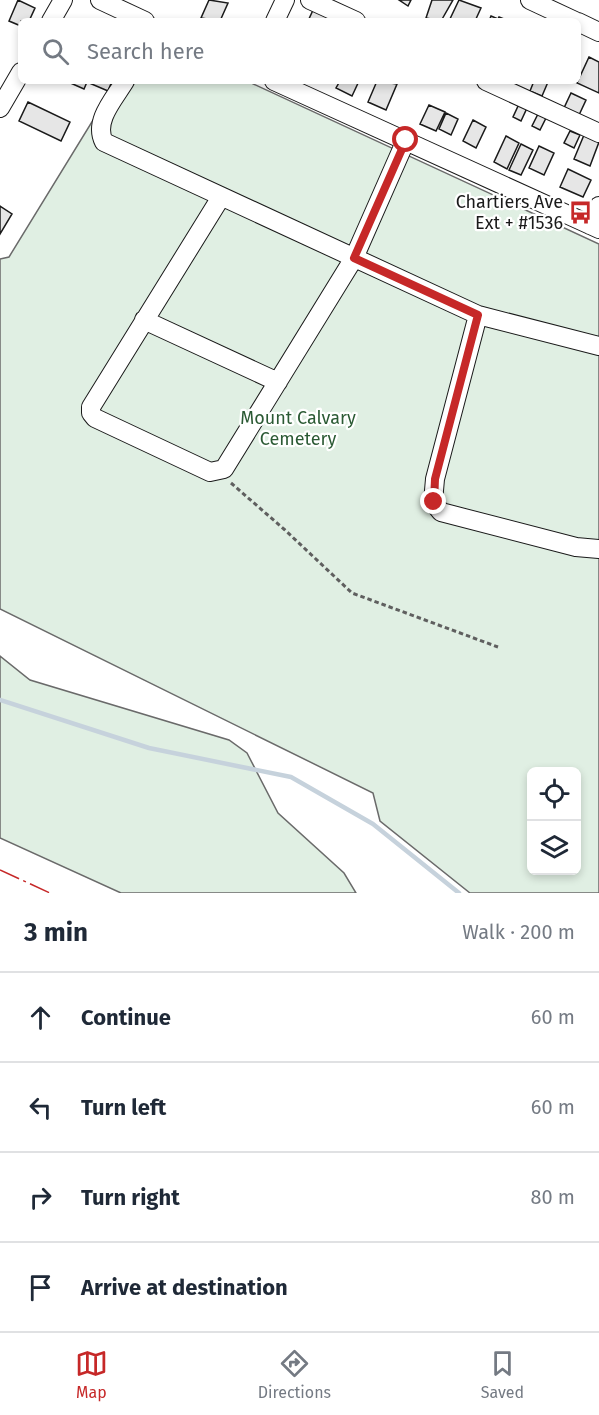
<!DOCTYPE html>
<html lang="en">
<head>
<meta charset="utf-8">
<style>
	body { margin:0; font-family:"Fira Sans",sans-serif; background:#f6f6f7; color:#1f2937 }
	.controls { position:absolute; right:18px; bottom:18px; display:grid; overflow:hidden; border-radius:9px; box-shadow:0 3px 9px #0003 }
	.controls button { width:54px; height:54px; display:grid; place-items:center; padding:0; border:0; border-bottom:2px solid #e0e1e3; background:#fff; color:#1f2937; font:30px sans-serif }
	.stop { position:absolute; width:18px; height:18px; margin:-14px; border:4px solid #c62828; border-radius:50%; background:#fff }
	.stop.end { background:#c62828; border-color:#fff; box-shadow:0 2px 6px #0008 }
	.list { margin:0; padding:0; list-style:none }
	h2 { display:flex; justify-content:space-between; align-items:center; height:78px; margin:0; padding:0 24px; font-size:26px }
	h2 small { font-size:20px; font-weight:400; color:#747a83 }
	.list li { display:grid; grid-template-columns:39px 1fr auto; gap:18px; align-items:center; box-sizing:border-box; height:90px; padding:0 24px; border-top:2px solid #e0e1e3 }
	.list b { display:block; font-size:22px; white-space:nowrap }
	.list em { font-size:20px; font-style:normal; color:#747a83 }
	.icon { flex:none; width:33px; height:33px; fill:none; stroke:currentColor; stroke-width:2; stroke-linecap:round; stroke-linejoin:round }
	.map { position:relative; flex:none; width:599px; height:893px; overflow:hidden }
	.search { position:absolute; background:#fff; box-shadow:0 3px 9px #0003; left:18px; right:18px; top:18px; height:66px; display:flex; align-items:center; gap:15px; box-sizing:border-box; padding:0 21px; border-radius:9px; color:#747a83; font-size:22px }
	.sheet { height:438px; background:#fff }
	nav { display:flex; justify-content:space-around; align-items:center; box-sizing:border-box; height:84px; border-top:2px solid #e0e1e3; background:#fff; font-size:16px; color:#747a83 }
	nav a { display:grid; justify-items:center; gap:3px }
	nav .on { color:#c62828 }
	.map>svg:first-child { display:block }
	.green { fill:#e0efe3; stroke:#6a6a6a; stroke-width:1.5; fill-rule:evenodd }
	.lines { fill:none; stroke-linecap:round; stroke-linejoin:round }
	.stream { stroke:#c6d2dc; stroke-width:4.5 }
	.building { fill:#e6e6e6; stroke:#1a1a1a; stroke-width:1.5 }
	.minor-casing { stroke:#1a1a1a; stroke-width:20 }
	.path { stroke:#5f5f5f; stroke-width:3; stroke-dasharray:4.5 3; stroke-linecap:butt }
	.minor { stroke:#fff; stroke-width:18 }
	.power { stroke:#c62828; stroke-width:1.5; stroke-dasharray:21 4.5 3 4.5; stroke-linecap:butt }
	.route { stroke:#c62828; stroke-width:8 }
	.labels { text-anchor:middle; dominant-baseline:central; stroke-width:4.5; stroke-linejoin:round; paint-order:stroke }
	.poi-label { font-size:18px; fill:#1a1a1a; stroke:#fff; text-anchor:end }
	.park-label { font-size:18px; fill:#2b5a34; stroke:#fff }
</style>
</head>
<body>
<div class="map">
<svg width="599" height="893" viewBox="0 0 599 893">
	<rect width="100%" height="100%" fill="#fff"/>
	<!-- green -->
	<path class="green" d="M117,81H247L599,244V893H470L380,821L373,793L0,609V259L9,257ZM532,772H576V870H532Z
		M0,656L30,680L229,740L247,753L278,813L344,873L356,893H121L0,838Z"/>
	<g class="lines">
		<!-- stream -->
		<path class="stream" d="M0,700L149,748L291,777L373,824L459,893"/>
	</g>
	<!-- building -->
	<path class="building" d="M18,0L35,8L29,21H21V26L9,21Z
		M209,0L228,3L220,21L201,18Z
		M399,0H411L408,6Z
		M432,0H453L441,21L426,18Z
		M459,0L481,8L475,21H449Z
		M314,8L329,14L326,21H308Z
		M491,16L498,19L499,17L509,21H489Z
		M589,57L599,62V93L577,83Z
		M66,81H112L108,91L87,82L84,89Z
		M340,81H359L352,96L336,88Z
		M377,81L397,84L386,110L368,102Z
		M534,81L548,82L542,96L530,91Z
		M571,93L586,100L579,115L564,108Z
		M28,102L70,122L61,141L19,121Z
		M519,104L527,108L521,121L513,117Z
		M429,105L445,112L436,131L420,124Z
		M446,113L458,119L451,135L439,129Z
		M538,114L546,118L540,130L532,126Z
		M473,120L486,127L476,148L463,141Z
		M570,131L580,135L574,148L564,143Z
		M584,135L599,142L590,166L574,159Z
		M506,136L519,143L507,169L494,162Z
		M521,144L533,150L521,175L509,170Z
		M539,146L554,153L544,175L529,168Z
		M568,169L591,180L583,197L560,187Z
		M0,206L12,214L0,234Z"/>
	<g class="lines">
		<defs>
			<path id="minor" d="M100,0L145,21
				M310,0L356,21
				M530,0L575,21
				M51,21L63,0
				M275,21L285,0
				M578,22L599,32
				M125,81C115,98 93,121 104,142L478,315L599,346
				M274,81L599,229
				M486,81L599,133
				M0,108L21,72
				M221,197L91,407V413L95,418L210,472L224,469L354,258L406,140
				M590,225L599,206
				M478,315L435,479L433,502L441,512L576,547L599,549
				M144,320L278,382"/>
		</defs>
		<!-- minor casing -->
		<use href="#minor" class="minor-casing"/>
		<!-- path -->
		<path class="path" d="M231,483L285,530L352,593L498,647"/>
		<!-- minor -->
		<use href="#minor" class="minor"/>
		<!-- power -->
		<path class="power" d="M0,870L50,893"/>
	</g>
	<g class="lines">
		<!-- route -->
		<path class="route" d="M406,140L354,258L478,315L435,479L434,502"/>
	</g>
	<!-- icons -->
	<defs>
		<symbol id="bus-bare" viewBox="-9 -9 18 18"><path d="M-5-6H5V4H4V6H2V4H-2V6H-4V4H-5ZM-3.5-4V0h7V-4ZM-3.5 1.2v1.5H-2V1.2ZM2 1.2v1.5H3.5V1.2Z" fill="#c62828" stroke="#fff" stroke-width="2.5" paint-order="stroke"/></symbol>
	</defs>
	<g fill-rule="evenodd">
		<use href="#bus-bare" x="564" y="196" width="33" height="33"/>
	</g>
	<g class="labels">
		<!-- poi labels -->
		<g class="poi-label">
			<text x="563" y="202">Chartiers Ave<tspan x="563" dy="21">Ext + #1536</tspan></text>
		</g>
		<!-- park labels -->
		<g class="park-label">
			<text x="298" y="418">Mount Calvary<tspan x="298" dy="21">Cemetery</tspan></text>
		</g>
	</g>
</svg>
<div class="controls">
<button><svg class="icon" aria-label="locate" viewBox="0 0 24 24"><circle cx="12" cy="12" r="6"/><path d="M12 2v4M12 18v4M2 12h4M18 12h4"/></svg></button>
<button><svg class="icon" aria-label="layers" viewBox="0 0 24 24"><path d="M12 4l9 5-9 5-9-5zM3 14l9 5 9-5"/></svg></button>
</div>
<div class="stop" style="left:406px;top:140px"></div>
<div class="stop end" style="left:434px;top:502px"></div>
<div class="search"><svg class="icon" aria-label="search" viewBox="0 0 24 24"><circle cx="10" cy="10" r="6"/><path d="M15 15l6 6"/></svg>Search here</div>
</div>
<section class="sheet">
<h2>3 min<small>Walk · 200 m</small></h2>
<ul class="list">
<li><svg class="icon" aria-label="ahead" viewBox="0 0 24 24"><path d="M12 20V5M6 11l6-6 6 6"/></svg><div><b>Continue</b></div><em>60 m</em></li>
<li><svg class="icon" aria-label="left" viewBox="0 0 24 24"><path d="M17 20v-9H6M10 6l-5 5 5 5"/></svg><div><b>Turn left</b></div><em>60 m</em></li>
<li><svg class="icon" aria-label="right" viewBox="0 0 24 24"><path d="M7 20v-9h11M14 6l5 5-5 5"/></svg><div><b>Turn right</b></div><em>80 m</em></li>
<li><svg class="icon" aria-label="arrive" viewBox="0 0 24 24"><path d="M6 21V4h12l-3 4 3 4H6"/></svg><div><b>Arrive at destination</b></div></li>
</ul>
</section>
<nav>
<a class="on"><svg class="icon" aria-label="map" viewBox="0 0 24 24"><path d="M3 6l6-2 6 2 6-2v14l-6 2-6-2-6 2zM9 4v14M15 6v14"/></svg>Map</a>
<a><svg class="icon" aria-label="directions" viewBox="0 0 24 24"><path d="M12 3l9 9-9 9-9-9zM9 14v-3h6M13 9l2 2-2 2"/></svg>Directions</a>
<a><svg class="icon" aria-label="saved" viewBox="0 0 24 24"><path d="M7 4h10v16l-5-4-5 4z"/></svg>Saved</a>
</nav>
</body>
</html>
